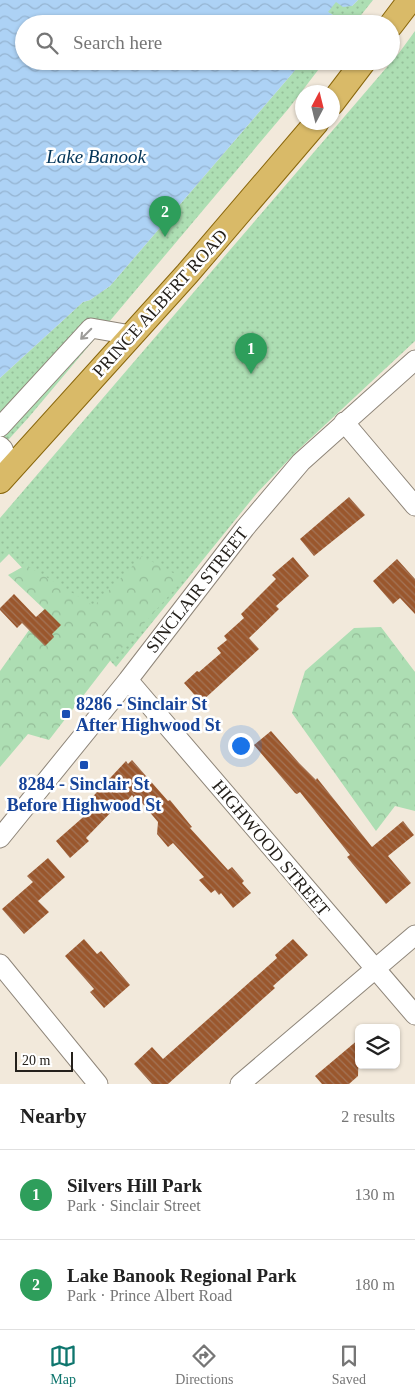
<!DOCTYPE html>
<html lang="en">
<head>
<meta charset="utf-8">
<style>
	body { margin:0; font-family:Georgia,serif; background:#f2f2f2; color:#222 }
	.controls { position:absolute; right:15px; bottom:15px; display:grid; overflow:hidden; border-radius:8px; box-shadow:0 1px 4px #0004 }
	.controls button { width:45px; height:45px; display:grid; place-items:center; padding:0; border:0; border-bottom:1px solid #e0e0e0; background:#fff; color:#222; font:25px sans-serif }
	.compass { position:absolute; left:295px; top:85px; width:45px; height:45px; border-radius:50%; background:#fff; box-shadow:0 1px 4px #0004; rotate:7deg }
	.scale { position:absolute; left:15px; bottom:12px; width:58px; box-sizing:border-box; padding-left:5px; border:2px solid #24201b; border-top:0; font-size:14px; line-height:18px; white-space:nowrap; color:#24201b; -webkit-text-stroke:4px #fff; paint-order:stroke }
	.you { position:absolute; left:240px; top:745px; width:18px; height:18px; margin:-12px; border:4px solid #fff; border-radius:50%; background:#1a73e8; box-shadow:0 0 0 8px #1a73e833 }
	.badge { display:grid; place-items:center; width:32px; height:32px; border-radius:50%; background:#0f766e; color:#fff; font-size:16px; font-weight:700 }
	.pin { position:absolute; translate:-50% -41px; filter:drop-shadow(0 1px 2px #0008) }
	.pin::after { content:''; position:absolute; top:26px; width:18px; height:15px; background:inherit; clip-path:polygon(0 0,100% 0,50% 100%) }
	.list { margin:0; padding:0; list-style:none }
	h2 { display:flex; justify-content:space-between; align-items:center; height:65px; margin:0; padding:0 20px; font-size:21px }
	h2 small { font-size:16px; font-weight:400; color:#767676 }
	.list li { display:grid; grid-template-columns:32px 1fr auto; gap:15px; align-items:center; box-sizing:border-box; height:90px; padding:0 20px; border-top:1px solid #e0e0e0 }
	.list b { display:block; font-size:19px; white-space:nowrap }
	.list p { margin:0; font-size:16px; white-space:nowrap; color:#767676 }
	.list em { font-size:16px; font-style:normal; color:#767676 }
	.icon { flex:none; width:28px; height:28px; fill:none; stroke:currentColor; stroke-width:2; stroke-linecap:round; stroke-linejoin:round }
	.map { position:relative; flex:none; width:415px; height:1084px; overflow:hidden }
	.search { position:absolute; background:#fff; box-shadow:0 1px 4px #0004; left:15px; right:15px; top:15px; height:55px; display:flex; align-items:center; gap:12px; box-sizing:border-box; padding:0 18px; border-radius:28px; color:#767676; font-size:19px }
	.sheet { height:245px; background:#fff }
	nav { display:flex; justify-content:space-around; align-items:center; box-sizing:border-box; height:70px; border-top:1px solid #e0e0e0; background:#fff; font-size:14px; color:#767676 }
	nav a { display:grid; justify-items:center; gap:2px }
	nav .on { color:#0f766e }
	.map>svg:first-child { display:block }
	.grass { fill:url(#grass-dots) }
	.forest { fill:url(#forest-crowns) }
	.water { fill:url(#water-waves) }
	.building { fill:url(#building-back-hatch) }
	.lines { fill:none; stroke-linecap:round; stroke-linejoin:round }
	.minor-casing { stroke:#8e8579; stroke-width:21 }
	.major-casing { stroke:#89660b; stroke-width:26 }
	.minor { stroke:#fff; stroke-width:19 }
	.major { stroke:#d9ba68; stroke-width:24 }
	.oneway { stroke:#9c9b98 }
	.transit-dot { fill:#1a4fb4; stroke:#fff; stroke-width:2 }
	.labels { text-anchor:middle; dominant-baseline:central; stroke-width:5; stroke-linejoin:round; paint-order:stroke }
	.street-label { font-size:18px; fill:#24201b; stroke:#fff }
	.transit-label { font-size:18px; font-weight:bold; fill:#164399; stroke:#fff; text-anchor:start }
	.water-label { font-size:19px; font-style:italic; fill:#023458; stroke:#fff }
</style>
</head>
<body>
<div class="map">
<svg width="415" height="1084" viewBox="0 0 415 1084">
	<defs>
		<pattern id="grass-dots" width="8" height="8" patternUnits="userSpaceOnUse" patternTransform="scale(1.25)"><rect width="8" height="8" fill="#addeb3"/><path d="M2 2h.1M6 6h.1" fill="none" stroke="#95be99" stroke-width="1.8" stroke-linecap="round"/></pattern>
		<pattern id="forest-crowns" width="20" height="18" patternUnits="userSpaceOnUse" patternTransform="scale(1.25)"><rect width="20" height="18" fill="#addeb3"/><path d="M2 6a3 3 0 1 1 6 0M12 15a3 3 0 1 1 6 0" fill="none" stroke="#95be99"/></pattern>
		<pattern id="water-waves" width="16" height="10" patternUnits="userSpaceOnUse" patternTransform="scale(1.25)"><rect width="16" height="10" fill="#add2f5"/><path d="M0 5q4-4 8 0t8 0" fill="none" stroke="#95b4d1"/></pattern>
		<pattern id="building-back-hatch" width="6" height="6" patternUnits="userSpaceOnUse" patternTransform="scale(1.25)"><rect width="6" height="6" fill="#9a572d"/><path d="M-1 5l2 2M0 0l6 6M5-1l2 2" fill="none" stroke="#a47558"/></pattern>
	</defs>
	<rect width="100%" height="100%" fill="#f2e9db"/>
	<!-- grass -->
	<path class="grass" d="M358,0H373L354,24H333V15L327,12L336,1L352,6Z
		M415,31V341L297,451L257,493L116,667L9,554L0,563V518L399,53Z
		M303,61H325L289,108L29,417L0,449V378L83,302L90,300L110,286Z"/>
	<!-- forest -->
	<path class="forest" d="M142,556L184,579L110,661L49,740L28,734L0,767V671L44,609L8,575L26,565L94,606Z
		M381,627L415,672V811L395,806L376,831L292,713L305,671L354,628Z"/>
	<!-- water -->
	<path class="water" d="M0,0H358L352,6L343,7L336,2L328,12L333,15V24H24V61H303L110,286L90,300L83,302L0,378Z"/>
	<!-- building -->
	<path class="building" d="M349,497L365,515L314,556L300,539Z
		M293,557L309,576L276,606L279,609L249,638L259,649L201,702L184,683L197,671L199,672L221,653L217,648L227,640L224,636L244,618L241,614L276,579L272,575Z
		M397,559L415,579V614L400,598L393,604L373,581Z
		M14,594L36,617L45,609L61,625L52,634L54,637L45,646L22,623L17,628L0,610V608Z
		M271,731L299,763L316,780L317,778L372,847L403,821L414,835L388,856L411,883L386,904L347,857L350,855L300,792L297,794L295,793L254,745Z
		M132,760L168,801L170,800L192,827L190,828L228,870L232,867L244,881L242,883L251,893L233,908L221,893L219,895L215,890L211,893L199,880L204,877L173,843L168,847L157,834L158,822L137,797L135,799L132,795L119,810L116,807L86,838L89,841L70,858L56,841L89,812L83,807L126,761L128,764Z
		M48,858L65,877L38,901L49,912L24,934L2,909L33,882L27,876Z
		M84,939L97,954L101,951L130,985L104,1008L90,992L94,989L65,956Z
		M293,939L308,955L273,986L275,988L168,1084H152L134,1064L152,1047L163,1059L277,958L275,955Z
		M359,1039L358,1076L349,1084H322L315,1076Z"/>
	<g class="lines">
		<defs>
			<path id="minor" d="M344,422L415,506
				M0,427L91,328L131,335
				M0,446L3,449L11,469
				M128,680L415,1015
				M0,838L128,680L245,528L301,462L415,360
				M0,964L98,1084
				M240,1084L415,935"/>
			<path id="major" d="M391,25L410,0
				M332,103L364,61
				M0,481L187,274L317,122"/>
		</defs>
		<!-- minor casing -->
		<use href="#minor" class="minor-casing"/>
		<!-- major casing -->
		<use href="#major" class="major-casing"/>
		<!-- minor -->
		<use href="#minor" class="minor"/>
		<!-- major -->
		<use href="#major" class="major"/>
	</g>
	<!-- one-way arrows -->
	<defs><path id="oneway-shaft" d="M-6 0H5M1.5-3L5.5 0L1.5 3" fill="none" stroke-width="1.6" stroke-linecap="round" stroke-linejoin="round" transform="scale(1.25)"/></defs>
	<use class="oneway" href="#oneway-shaft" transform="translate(86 334) rotate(135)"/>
	<!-- markers -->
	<g class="transit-dot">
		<rect x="61" y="709" width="10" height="10" rx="2.5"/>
		<rect x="79" y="760" width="10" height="10" rx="2.5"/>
	</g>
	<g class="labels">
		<!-- street labels -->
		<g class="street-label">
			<text transform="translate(160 303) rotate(-48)">PRINCE ALBERT ROAD</text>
			<text transform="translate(197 590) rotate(-52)">SINCLAIR STREET</text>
			<text transform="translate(271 848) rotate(50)">HIGHWOOD STREET</text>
		</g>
		<!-- transit labels -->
		<g class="transit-label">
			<text x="76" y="704">8286 - Sinclair St<tspan x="76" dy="21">After Highwood St</tspan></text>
			<text x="84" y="784" text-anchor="middle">8284 - Sinclair St<tspan x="84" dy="21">Before Highwood St</tspan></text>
		</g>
		<!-- water labels -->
		<g class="water-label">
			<text x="96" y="156">Lake Banook</text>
		</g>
	</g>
</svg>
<div class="controls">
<button><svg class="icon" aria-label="layers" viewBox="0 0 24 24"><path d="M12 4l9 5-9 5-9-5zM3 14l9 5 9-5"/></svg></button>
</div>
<svg class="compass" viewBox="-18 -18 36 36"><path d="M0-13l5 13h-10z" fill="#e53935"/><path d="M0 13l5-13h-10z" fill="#767676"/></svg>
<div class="scale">20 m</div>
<div class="you"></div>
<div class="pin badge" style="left:251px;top:374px;background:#2e9e5b">1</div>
<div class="pin badge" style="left:165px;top:237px;background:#2e9e5b">2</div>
<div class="search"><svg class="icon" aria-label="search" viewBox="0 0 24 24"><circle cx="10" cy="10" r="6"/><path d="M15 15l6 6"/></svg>Search here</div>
</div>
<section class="sheet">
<h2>Nearby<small>2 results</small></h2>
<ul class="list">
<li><span class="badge" style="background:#2e9e5b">1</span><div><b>Silvers Hill Park</b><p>Park · Sinclair Street</p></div><em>130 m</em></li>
<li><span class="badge" style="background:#2e9e5b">2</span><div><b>Lake Banook Regional Park</b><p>Park · Prince Albert Road</p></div><em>180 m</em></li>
</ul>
</section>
<nav>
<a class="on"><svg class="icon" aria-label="map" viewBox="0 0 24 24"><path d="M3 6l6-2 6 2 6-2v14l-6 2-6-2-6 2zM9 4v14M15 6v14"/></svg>Map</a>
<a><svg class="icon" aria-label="directions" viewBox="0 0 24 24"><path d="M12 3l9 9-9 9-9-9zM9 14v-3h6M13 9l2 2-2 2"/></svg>Directions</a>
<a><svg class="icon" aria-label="saved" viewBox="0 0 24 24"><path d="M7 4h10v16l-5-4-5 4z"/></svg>Saved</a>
</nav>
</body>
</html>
